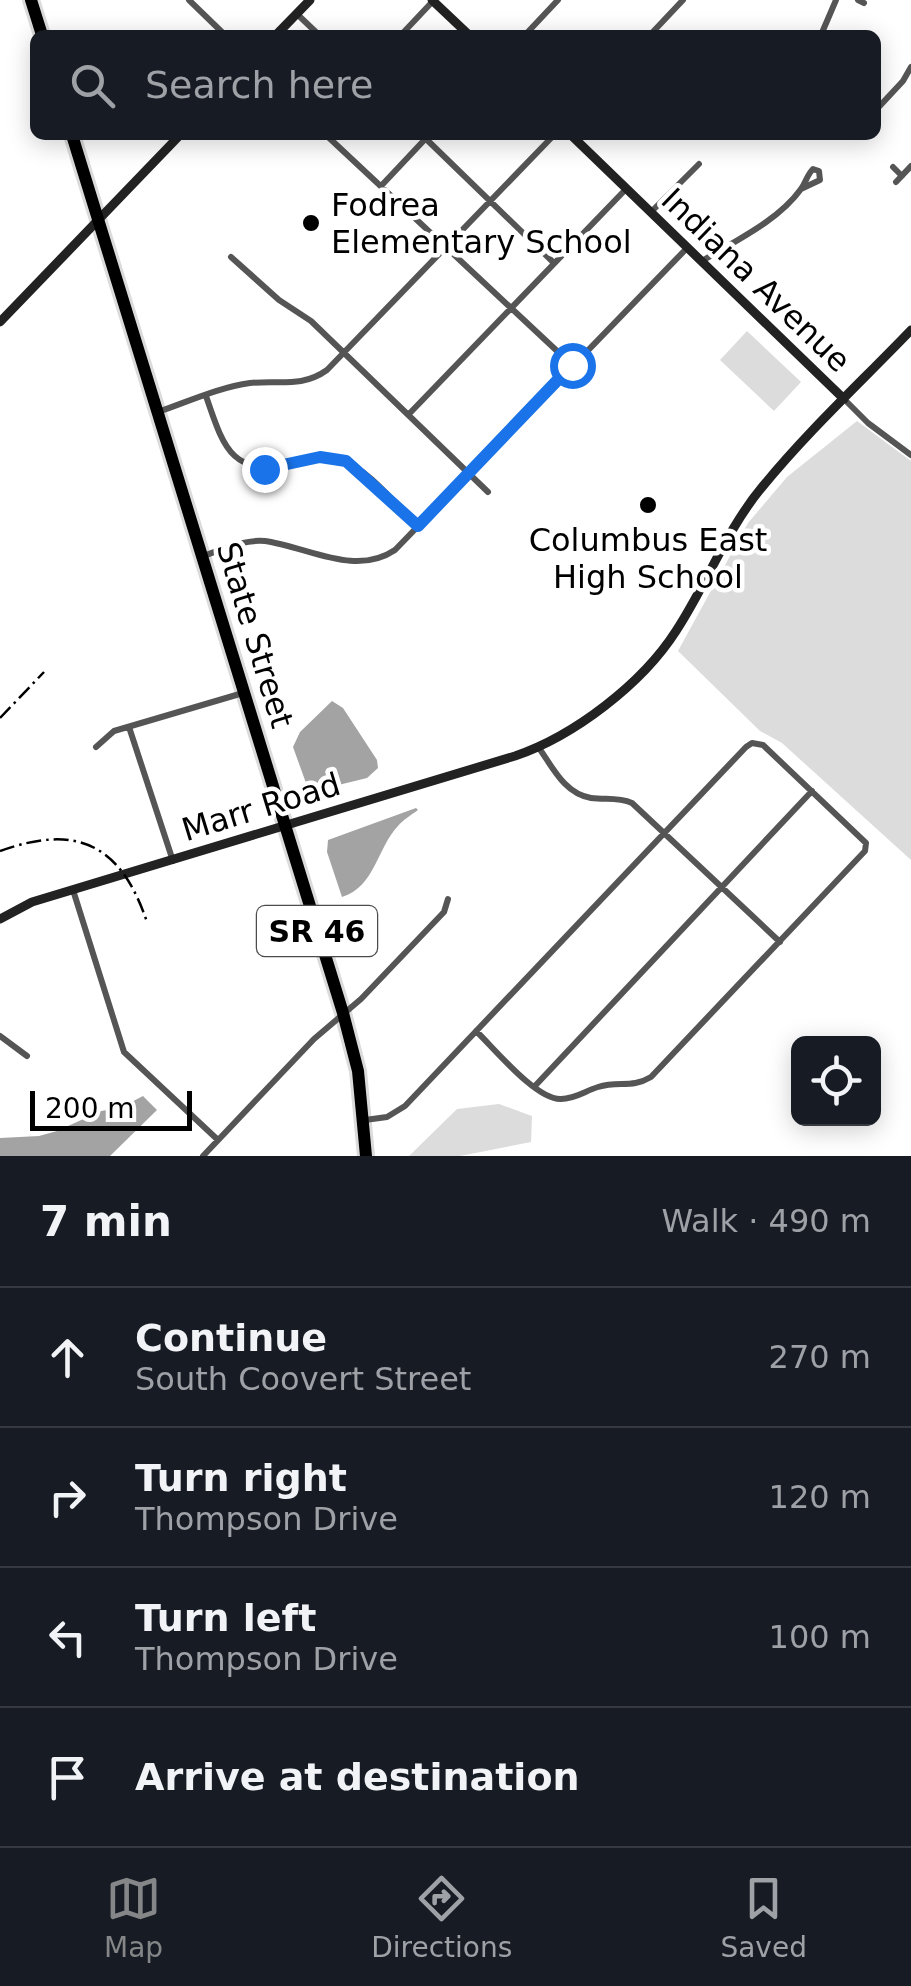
<!DOCTYPE html>
<html lang="en">
<head>
<meta charset="utf-8">
<style>
	body { margin:0; font-family:"DejaVu Sans",sans-serif; background:#242831; color:#f1f3f6 }
	.controls { position:absolute; right:30px; bottom:30px; display:grid; overflow:hidden; border-radius:15px; box-shadow:0 5px 25px #0003 }
	.controls button { width:90px; height:90px; display:grid; place-items:center; padding:0; border:0; border-bottom:2px solid #363941; background:#171b24; color:#f1f3f6; font:50px sans-serif }
	.scale { position:absolute; left:30px; bottom:25px; width:162px; box-sizing:border-box; padding-left:10px; border:5px solid #000; border-top:0; font-size:28px; line-height:35px; white-space:nowrap; color:#000; -webkit-text-stroke:8px #fff; paint-order:stroke }
	.stop { position:absolute; width:30px; height:30px; margin:-22px; border:8px solid #1a73e8; border-radius:50%; background:#fff }
	.stop.end { background:#1a73e8; border-color:#fff; box-shadow:0 2px 10px #0008 }
	.list { margin:0; padding:0; list-style:none }
	h2 { display:flex; justify-content:space-between; align-items:center; height:130px; margin:0; padding:0 40px; font-size:42px }
	h2 small { font-size:32px; font-weight:400; color:#9ea1a6 }
	.list li { display:grid; grid-template-columns:65px 1fr auto; gap:30px; align-items:center; box-sizing:border-box; height:140px; padding:0 40px; border-top:2px solid #363941 }
	.list b { display:block; font-size:38px; white-space:nowrap }
	.list p { margin:0; font-size:32px; white-space:nowrap; color:#9ea1a6 }
	.list em { font-size:32px; font-style:normal; color:#9ea1a6 }
	.icon { flex:none; width:55px; height:55px; fill:none; stroke:currentColor; stroke-width:2; stroke-linecap:round; stroke-linejoin:round }
	.map { position:relative; flex:none; width:911px; height:1156px; overflow:hidden }
	.search { position:absolute; background:#171b24; box-shadow:0 5px 25px #0003; left:30px; right:30px; top:30px; height:110px; display:flex; align-items:center; gap:25px; box-sizing:border-box; padding:0 35px; border-radius:15px; color:#9ea1a6; font-size:38px }
	.sheet { height:690px; background:#171b24 }
	nav { display:flex; justify-content:space-around; align-items:center; box-sizing:border-box; height:140px; border-top:2px solid #363941; background:#171b24; font-size:28px; color:#9ea1a6 }
	nav a { display:grid; justify-items:center; gap:5px }
	nav .on { color:#858687 }
	.map>svg:first-child { display:block }
	.green { fill:#dcdcdc }
	.water { fill:#a3a3a3 }
	.lines { fill:none; stroke-linecap:round; stroke-linejoin:round }
	.highway-casing { stroke:#dbdbdb; stroke-width:18 }
	.street { stroke:#555; stroke-width:6 }
	.secondary { stroke:#222; stroke-width:9 }
	.highway { stroke:#000; stroke-width:12 }
	.rail { stroke:#000; stroke-width:2.5; stroke-dasharray:15 5 2.5 5; stroke-linecap:butt }
	.route { stroke:#1a73e8; stroke-width:12 }
	.poi-dot { fill:#000; stroke:#fff; stroke-width:4 }
	.labels { text-anchor:middle; dominant-baseline:central; stroke-width:9; stroke-linejoin:round; paint-order:stroke }
	.shield { fill:#fff; stroke:#4c4c4c; stroke-width:2.5 }
	.shield-label { font-size:30px; font-weight:bold; fill:#000 }
	.poi-label { font-size:32px; fill:#000; stroke:#fff; text-anchor:start }
	.street-label { font-size:32px; fill:#000; stroke:#fff }
</style>
</head>
<body>
<div class="map">
<svg width="911" height="1156" viewBox="0 0 911 1156">
	<rect width="100%" height="100%" fill="#fff"/>
	<!-- green -->
	<path class="green" d="M747,331L801,382L774,411L720,360Z
		M857,421L911,461V860L782,743L760,731L678,651L748,523L787,477Z
		M499,1104L532,1116L531,1142L460,1156H409L457,1109Z"/>
	<!-- water -->
	<path class="water" d="M332,701L343,708L377,760L378,768L367,778L318,790L306,783L293,747L300,732Z
		M416,808L418,810C411,815 403,820 398,826C377,848 375,887 342,897L327,852L328,840Z
		M143,1096L157,1110L110,1156H0V1138L39,1136L57,1131L101,1111L120,1108Z"/>
	<g class="lines">
		<defs>
			<path id="highway" d="M31,0L42,35
				M72,135L343,1013L358,1071L366,1156"/>
		</defs>
		<!-- highway casing -->
		<use href="#highway" class="highway-casing"/>
		<!-- street -->
		<path class="street" d="M189,0L225,35
			M858,0L864,3
			M297,14L319,35
			M401,35L434,0
			M525,35L558,0
			M650,35L683,0
			M821,35L836,0
			M876,110L903,81L911,67
			M326,135L572,365
			M422,135L554,263
			M893,167L902,176
			M896,182L911,166
			M381,186L429,135
			M651,212L699,164
			M231,257L279,300L311,321L488,492
			M702,261C735,241 778,221 801,189C806,182 807,175 813,169L819,171L820,180L801,189
			M206,396C224,449 232,478 296,463C311,459 326,455 342,460C367,468 398,507 418,526
			M844,399L868,423L911,455
			M158,412C187,402 220,387 250,383C279,380 302,388 327,370L554,135
			M409,414L626,189
			M203,556C222,550 244,539 265,541C308,547 355,577 395,550L687,248
			M129,727L173,861
			M96,747L114,731L243,693
			M539,748C553,768 565,794 591,798C606,800 618,797 632,803L780,942
			M73,890L124,1052L218,1140
			M0,1036L27,1056
			M534,1087L812,791
			M365,1120L387,1117L405,1106L746,747L752,743L763,745L866,843L865,851L651,1077C631,1089 619,1080 598,1087C585,1091 575,1099 561,1099C536,1100 494,1048 476,1031
			M203,1156L314,1039L361,999L444,912L448,899"/>
		<!-- secondary -->
		<path class="secondary" d="M432,0L469,35
			M276,35L310,0
			M571,135L844,399
			M0,322L180,135
			M0,919L32,902L515,756C574,736 642,684 676,631C707,584 726,530 763,486C808,431 861,382 911,330"/>
		<!-- highway -->
		<use href="#highway" class="highway"/>
		<!-- rail -->
		<path class="rail" d="M0,718L44,672
			M0,851C78,823 121,845 147,922"/>
	</g>
	<g class="lines">
		<!-- route -->
		<path class="route" d="M264,469L320,457L346,461L418,526L572,365"/>
	</g>
	<!-- markers -->
	<g class="poi-dot">
		<circle cx="311" cy="223" r="10"/>
		<circle cx="648" cy="505" r="10"/>
	</g>
	<g class="labels">
		<!-- shield labels -->
		<rect class="shield" x="257" y="906" width="120" height="50" rx="8"/>
		<g class="shield-label">
			<text x="317" y="931">SR 46</text>
		</g>
		<!-- poi labels -->
		<g class="poi-label">
			<text x="331" y="205">Fodrea<tspan x="331" dy="37">Elementary School</tspan></text>
			<text x="648" y="540" text-anchor="middle">Columbus East<tspan x="648" dy="37">High School</tspan></text>
		</g>
		<!-- street labels -->
		<g class="street-label">
			<text transform="translate(756 280) rotate(44)">Indiana Avenue</text>
			<text transform="translate(255 635) rotate(73)">State Street</text>
			<text transform="translate(261 807) rotate(-17)">Marr Road</text>
		</g>
	</g>
</svg>
<div class="controls">
<button><svg class="icon" aria-label="locate" viewBox="0 0 24 24"><circle cx="12" cy="12" r="6"/><path d="M12 2v4M12 18v4M2 12h4M18 12h4"/></svg></button>
</div>
<div class="scale">200 m</div>
<div class="stop" style="left:572px;top:365px"></div>
<div class="stop end" style="left:264px;top:469px"></div>
<div class="search"><svg class="icon" aria-label="search" viewBox="0 0 24 24"><circle cx="10" cy="10" r="6"/><path d="M15 15l6 6"/></svg>Search here</div>
</div>
<section class="sheet">
<h2>7 min<small>Walk · 490 m</small></h2>
<ul class="list">
<li><svg class="icon" aria-label="ahead" viewBox="0 0 24 24"><path d="M12 20V5M6 11l6-6 6 6"/></svg><div><b>Continue</b><p>South Coovert Street</p></div><em>270 m</em></li>
<li><svg class="icon" aria-label="right" viewBox="0 0 24 24"><path d="M7 20v-9h11M14 6l5 5-5 5"/></svg><div><b>Turn right</b><p>Thompson Drive</p></div><em>120 m</em></li>
<li><svg class="icon" aria-label="left" viewBox="0 0 24 24"><path d="M17 20v-9H6M10 6l-5 5 5 5"/></svg><div><b>Turn left</b><p>Thompson Drive</p></div><em>100 m</em></li>
<li><svg class="icon" aria-label="arrive" viewBox="0 0 24 24"><path d="M6 21V4h12l-3 4 3 4H6"/></svg><div><b>Arrive at destination</b></div></li>
</ul>
</section>
<nav>
<a class="on"><svg class="icon" aria-label="map" viewBox="0 0 24 24"><path d="M3 6l6-2 6 2 6-2v14l-6 2-6-2-6 2zM9 4v14M15 6v14"/></svg>Map</a>
<a><svg class="icon" aria-label="directions" viewBox="0 0 24 24"><path d="M12 3l9 9-9 9-9-9zM9 14v-3h6M13 9l2 2-2 2"/></svg>Directions</a>
<a><svg class="icon" aria-label="saved" viewBox="0 0 24 24"><path d="M7 4h10v16l-5-4-5 4z"/></svg>Saved</a>
</nav>
</body>
</html>
